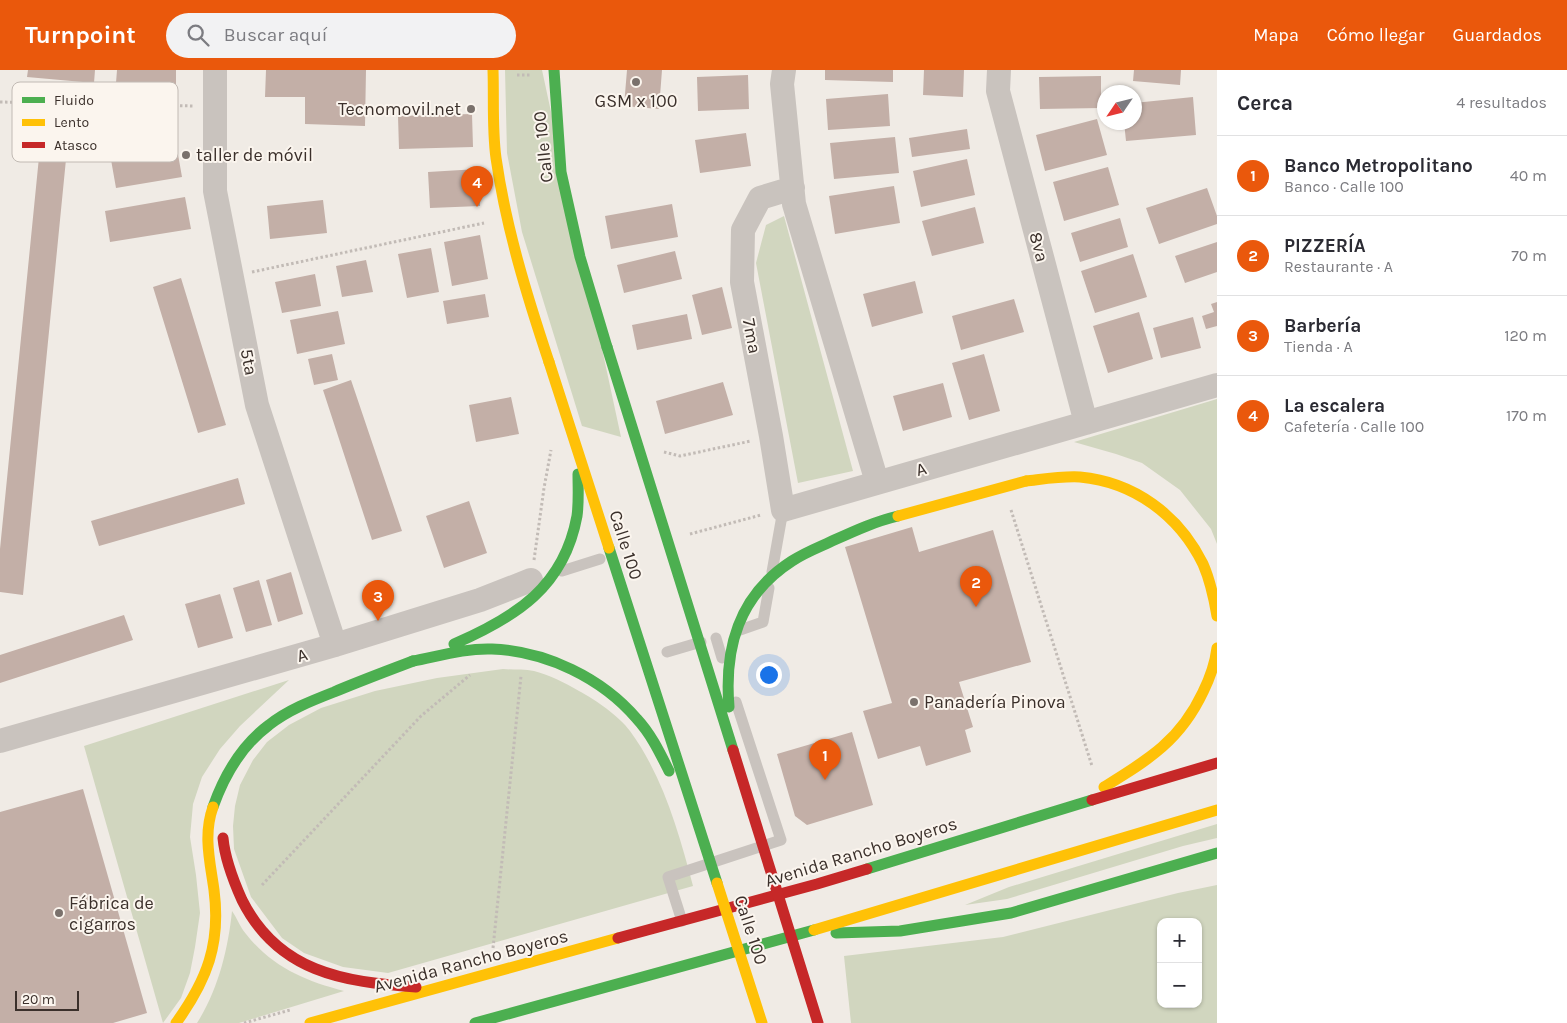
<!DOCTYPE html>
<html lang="es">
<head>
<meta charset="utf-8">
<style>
	body { margin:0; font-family:Karla,sans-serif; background:#f2f2f3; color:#2b2b33 }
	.controls { position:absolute; right:15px; bottom:15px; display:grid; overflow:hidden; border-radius:10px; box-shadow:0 1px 4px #0004 }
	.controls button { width:45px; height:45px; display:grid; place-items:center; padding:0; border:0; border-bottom:1px solid #e1e1e2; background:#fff; color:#2b2b33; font:25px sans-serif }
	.compass { position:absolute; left:1097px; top:15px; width:45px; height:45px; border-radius:50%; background:#fff; box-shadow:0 1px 4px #0004; rotate:235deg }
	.scale { position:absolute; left:15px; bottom:12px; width:64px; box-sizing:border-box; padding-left:5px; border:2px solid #3b302b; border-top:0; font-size:14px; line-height:18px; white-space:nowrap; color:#3b302b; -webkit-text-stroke:4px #fbf5ee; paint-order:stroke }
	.you { position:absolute; left:768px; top:604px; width:18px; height:18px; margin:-12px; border:4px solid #fff; border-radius:50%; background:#1a73e8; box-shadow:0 0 0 8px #1a73e833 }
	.badge { display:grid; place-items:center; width:32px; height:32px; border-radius:50%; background:#ea580c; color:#fff; font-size:16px; font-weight:700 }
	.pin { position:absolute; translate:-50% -41px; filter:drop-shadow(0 1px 2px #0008) }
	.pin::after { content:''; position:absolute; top:26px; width:18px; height:15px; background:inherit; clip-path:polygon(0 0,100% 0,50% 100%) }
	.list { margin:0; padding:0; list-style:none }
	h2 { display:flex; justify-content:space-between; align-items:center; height:65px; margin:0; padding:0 20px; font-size:21px }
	h2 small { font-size:16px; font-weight:400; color:#7c7c81 }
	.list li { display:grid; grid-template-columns:32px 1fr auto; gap:15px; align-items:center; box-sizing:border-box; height:80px; padding:0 20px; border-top:1px solid #e1e1e2 }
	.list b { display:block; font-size:19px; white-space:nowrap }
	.list p { margin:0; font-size:16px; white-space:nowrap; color:#7c7c81 }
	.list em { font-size:16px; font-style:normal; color:#7c7c81 }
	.icon { flex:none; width:28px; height:28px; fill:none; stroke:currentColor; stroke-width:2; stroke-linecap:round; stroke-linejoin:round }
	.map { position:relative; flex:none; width:1217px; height:953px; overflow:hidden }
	header { display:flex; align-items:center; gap:30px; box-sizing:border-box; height:70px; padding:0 25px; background:#ea580c; color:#fff }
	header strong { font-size:24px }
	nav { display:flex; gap:28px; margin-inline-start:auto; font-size:18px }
	.search { width:350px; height:45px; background:#f2f2f3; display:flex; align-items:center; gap:12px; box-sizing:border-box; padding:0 18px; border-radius:28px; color:#7c7c81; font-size:19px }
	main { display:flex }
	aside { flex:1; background:#fff }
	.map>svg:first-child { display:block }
	.green { fill:#d1d6bf; fill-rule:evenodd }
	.building { fill:#c3afa7 }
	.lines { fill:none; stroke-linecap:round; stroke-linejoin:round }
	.path { stroke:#c2bbb6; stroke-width:3; stroke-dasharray:2.5 2.5; stroke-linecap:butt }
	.lane { stroke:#c9c3be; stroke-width:11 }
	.street { stroke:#c9c3be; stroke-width:24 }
	.fast { stroke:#4caf50; stroke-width:11 }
	.slow { stroke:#ffc107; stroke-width:11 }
	.jam { stroke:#c62828; stroke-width:11 }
	.fast-bridge { stroke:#4caf50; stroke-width:11 }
	.slow-bridge { stroke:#ffc107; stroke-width:11 }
	.jam-bridge { stroke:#c62828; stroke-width:11 }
	.poi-dot { fill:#7a716c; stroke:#fbf5ee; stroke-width:2 }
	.labels { text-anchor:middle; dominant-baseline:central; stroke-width:4; stroke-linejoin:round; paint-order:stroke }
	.poi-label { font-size:18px; fill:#3b302b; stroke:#fbf5ee; text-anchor:start }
	.street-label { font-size:18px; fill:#3b302b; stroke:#fbf5ee }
	.key { fill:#fbf5ee; stroke:#c1bab4; stroke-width:1 }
	.key-label { font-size:14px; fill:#3b302b }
</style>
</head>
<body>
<header>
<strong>Turnpoint</strong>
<div class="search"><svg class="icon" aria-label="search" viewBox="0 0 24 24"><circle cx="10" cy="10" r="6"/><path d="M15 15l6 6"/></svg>Buscar aquí</div>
<nav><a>Mapa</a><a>Cómo llegar</a><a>Guardados</a></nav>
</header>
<main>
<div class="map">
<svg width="1217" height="953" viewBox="0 0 1217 953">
	<rect width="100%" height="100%" fill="#f0ebe5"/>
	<!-- green -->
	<path class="green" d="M505,0H542L621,367L582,356L522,162L507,83Z
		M784,146L853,401L798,413L756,193L766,155Z
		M1217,329V474L1211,459L1180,420L1142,393L1116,384L1074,372Z
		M503,599C513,600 524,599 534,601C550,605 565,613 579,621C596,630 619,646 630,661C663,706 679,763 693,816L388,903L343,897L304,883L282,868L251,827L234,779L233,756L235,736L240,715L253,690L267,672L289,655L321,638L375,621L437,608Z
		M289,610L240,656L220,679L202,707L193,734L190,767L196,805L200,843L195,877L190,903L181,928L163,953L84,676Z
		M1217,754V768L1183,776L1007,829L965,835L1009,817Z
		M1217,815V953H851L844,886L1003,867L1178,823ZM1161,852H1198V934H1161Z
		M232,841C237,848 240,857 246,864C272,897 305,911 344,921L239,953H197C218,920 228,880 232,841Z"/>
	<!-- building -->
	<path class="building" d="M28,0H95L94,13L27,7Z
		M117,0H176V16L116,13Z
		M266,0H366L365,56L305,54V27H265Z
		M627,0H662L659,39L624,36Z
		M825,0H893V12L825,10Z
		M924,0H964L963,27L923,25Z
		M1134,0H1181L1180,15L1133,11Z
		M748,5L749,39L698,41L697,7Z
		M1101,6V38L1040,39L1039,7Z
		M888,24L890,56L828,60L826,29Z
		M1193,27L1196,65L1126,71L1124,52H1134V33Z
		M472,44L473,77L399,79L398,46Z
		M1097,49L1107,85L1045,101L1036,65Z
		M967,59L970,79L912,87L909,68Z
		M746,63L751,96L700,103L695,70Z
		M41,67L68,69L23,525L0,522V479Z
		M895,67L899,103L834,109L830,73Z
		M176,73L182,107L116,118L110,84Z
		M967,89L975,125L921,137L913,101Z
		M1108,97L1119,135L1064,151L1053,112Z
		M478,99L480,136L430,138L428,102Z
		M894,116L900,153L835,164L829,126Z
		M1207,118L1217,146V154L1159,174L1146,138Z
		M185,127L191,159L110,172L105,141Z
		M323,130L327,163L270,169L267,136Z
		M672,134L678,167L611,179L605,146Z
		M975,137L984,173L932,186L922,151Z
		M1120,148L1128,177L1080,192L1071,163Z
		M480,165L488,209L452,216L444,172Z
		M1217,172V202L1185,213L1175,186Z
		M431,178L439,222L407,228L398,184Z
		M675,181L682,209L624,223L617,195Z
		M1133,184L1147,227L1095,243L1081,201Z
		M366,190L373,222L342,227L336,196Z
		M315,204L321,236L282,243L275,212Z
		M181,208L226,355L198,363L153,217Z
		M915,211L923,243L872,257L863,224Z
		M722,217L732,258L702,265L692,225Z
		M485,224L489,247L447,254L443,231Z
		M1014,229L1024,262L961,280L952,246Z
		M1217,232V256L1206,259L1202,246L1214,242L1211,234Z
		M338,241L345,274L297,284L290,250Z
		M1139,242L1153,289L1108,303L1093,256Z
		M687,244L692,269L637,280L632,255Z
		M1193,247L1201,278L1161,288L1153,258Z
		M332,284L338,310L314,315L308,289Z
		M984,284L1000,341L969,350L952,293Z
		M351,310L402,461L372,470L323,320Z
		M723,312L733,345L665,364L656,331Z
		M943,313L952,347L903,361L893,326Z
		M511,327L519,364L476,372L469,335Z
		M238,408L245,434L99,476L91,451Z
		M469,431L487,483L444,498L426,446Z
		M912,457L919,482L993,460L1031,592L959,612L973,657L965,660L971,682L926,696L920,676L878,689L863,641L892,633L845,477Z
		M291,502L303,544L278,552L266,510Z
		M259,510L272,555L246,562L233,518Z
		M220,524L233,568L198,578L185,534Z
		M124,545L133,570L0,613V585Z
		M852,662L873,735L807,755L795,746L777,684Z
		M83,719L147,943L113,953H0V742Z"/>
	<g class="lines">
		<!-- path -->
		<path class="path" d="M517,5H531
			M0,32L194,36
			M252,202L484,153
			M664,382L680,386L751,371
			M1011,440L1092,696
			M690,464L761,445
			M534,490L544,418L551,380
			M262,815L421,646L470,605
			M493,878L521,606
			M244,953L290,940"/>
		<!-- lane -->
		<path class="lane" d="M562,501L600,489
			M772,502L783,440
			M740,560L763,552L769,518
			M716,568L722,588
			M667,582L701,572
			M682,851L668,807L781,770L736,632"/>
		<!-- street -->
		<path class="street" d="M215,0V121L257,335L335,575
			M784,0L782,14L794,134L877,412
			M999,0L998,21L1086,353
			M793,118L760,128L743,160L742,212L771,366L783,440L1217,315
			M0,671L335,575L480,530L531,510"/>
		<!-- fast -->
		<path class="fast" d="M554,0L561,102L580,187L607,277
			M213,737C224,706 242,675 269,655C288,640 311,631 334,622C360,611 387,601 413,591
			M867,799L1092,730
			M836,863L900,861L1011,843L1217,783
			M475,953L814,860"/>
		<!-- slow -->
		<path class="slow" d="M493,0C494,29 492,59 496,88C506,158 527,226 549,292
			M1026,411C1044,409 1062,406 1080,407C1134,412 1179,445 1203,494C1210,510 1214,528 1217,546
			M1104,717C1148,690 1180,671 1203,622C1210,608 1215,594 1217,578
			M814,860L1217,740
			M176,953C207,910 221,874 214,820C210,791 203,765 213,737
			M310,953L618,868"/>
		<!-- jam -->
		<path class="jam" d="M1092,730L1217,693
			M223,768C225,790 233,810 242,830C278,902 343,912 416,917
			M618,868L817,814L867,799"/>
		<!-- fast-bridge -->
		<path class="fast-bridge" d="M607,277L733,680
			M609,478L717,813
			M454,574C516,547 564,517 577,446C579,432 578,418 578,404
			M413,591C439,586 466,578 492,579C546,581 602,608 637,649C651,664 660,683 669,701
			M729,637C724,577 739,525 792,491C804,483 817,478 830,472C852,462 873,452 898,446"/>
		<!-- slow-bridge -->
		<path class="slow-bridge" d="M549,292L609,478
			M898,446L1026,411
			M717,813L762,953"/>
		<!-- jam-bridge -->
		<path class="jam-bridge" d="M733,680L818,953"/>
	</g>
	<!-- markers -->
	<g class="poi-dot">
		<circle cx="636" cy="12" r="5"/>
		<circle cx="471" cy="39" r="5"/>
		<circle cx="186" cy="85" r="5"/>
		<circle cx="914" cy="632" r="5"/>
		<circle cx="59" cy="843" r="5"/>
	</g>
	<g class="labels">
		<!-- poi labels -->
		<g class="poi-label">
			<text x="636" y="31" text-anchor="middle">GSM x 100</text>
			<text x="461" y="39" text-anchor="end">Tecnomovil.net</text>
			<text x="196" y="85">taller de móvil</text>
			<text x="924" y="632">Panadería Pinova</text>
			<text x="69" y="833">Fábrica de<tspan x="69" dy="21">cigarros</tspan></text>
		</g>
		<!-- street labels -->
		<g class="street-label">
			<text transform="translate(543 77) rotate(-96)">Calle 100</text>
			<text transform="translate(1039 177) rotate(75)">8va</text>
			<text transform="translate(752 266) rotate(79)">7ma</text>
			<text transform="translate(249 292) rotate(79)">5ta</text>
			<text transform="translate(921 399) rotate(-16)">A</text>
			<text transform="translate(626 475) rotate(72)">Calle 100</text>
			<text transform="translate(302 585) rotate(-16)">A</text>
			<text transform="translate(861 782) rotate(-17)">Avenida Rancho Boyeros</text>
			<text transform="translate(751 860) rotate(72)">Calle 100</text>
			<text transform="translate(471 891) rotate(-15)">Avenida Rancho Boyeros</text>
		</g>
	</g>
	<!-- legend -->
	<rect x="12" y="12" width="166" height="80" rx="8" class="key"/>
	<rect x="22" y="27" width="23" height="6" fill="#4caf50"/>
	<rect x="22" y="49" width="23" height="7" fill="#ffc107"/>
	<rect x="22" y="72" width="23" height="6" fill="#c62828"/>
	<g class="key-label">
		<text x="54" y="35">Fluido</text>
		<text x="54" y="57">Lento</text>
		<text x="54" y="80">Atasco</text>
	</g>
</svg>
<div class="controls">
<button>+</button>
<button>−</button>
</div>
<svg class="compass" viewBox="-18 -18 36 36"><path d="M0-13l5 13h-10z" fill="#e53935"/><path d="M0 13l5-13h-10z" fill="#7c7c81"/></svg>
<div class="scale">20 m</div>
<div class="you"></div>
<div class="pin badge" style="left:825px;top:710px">1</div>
<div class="pin badge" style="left:976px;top:537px">2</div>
<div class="pin badge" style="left:378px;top:551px">3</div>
<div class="pin badge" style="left:477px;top:137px">4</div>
</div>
<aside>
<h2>Cerca<small>4 resultados</small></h2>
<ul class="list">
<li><span class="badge">1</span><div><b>Banco Metropolitano</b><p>Banco · Calle 100</p></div><em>40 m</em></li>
<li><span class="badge">2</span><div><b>PIZZERÍA</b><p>Restaurante · A</p></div><em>70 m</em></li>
<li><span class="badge">3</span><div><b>Barbería</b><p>Tienda · A</p></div><em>120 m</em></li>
<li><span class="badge">4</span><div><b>La escalera</b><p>Cafetería · Calle 100</p></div><em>170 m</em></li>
</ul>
</aside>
</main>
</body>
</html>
